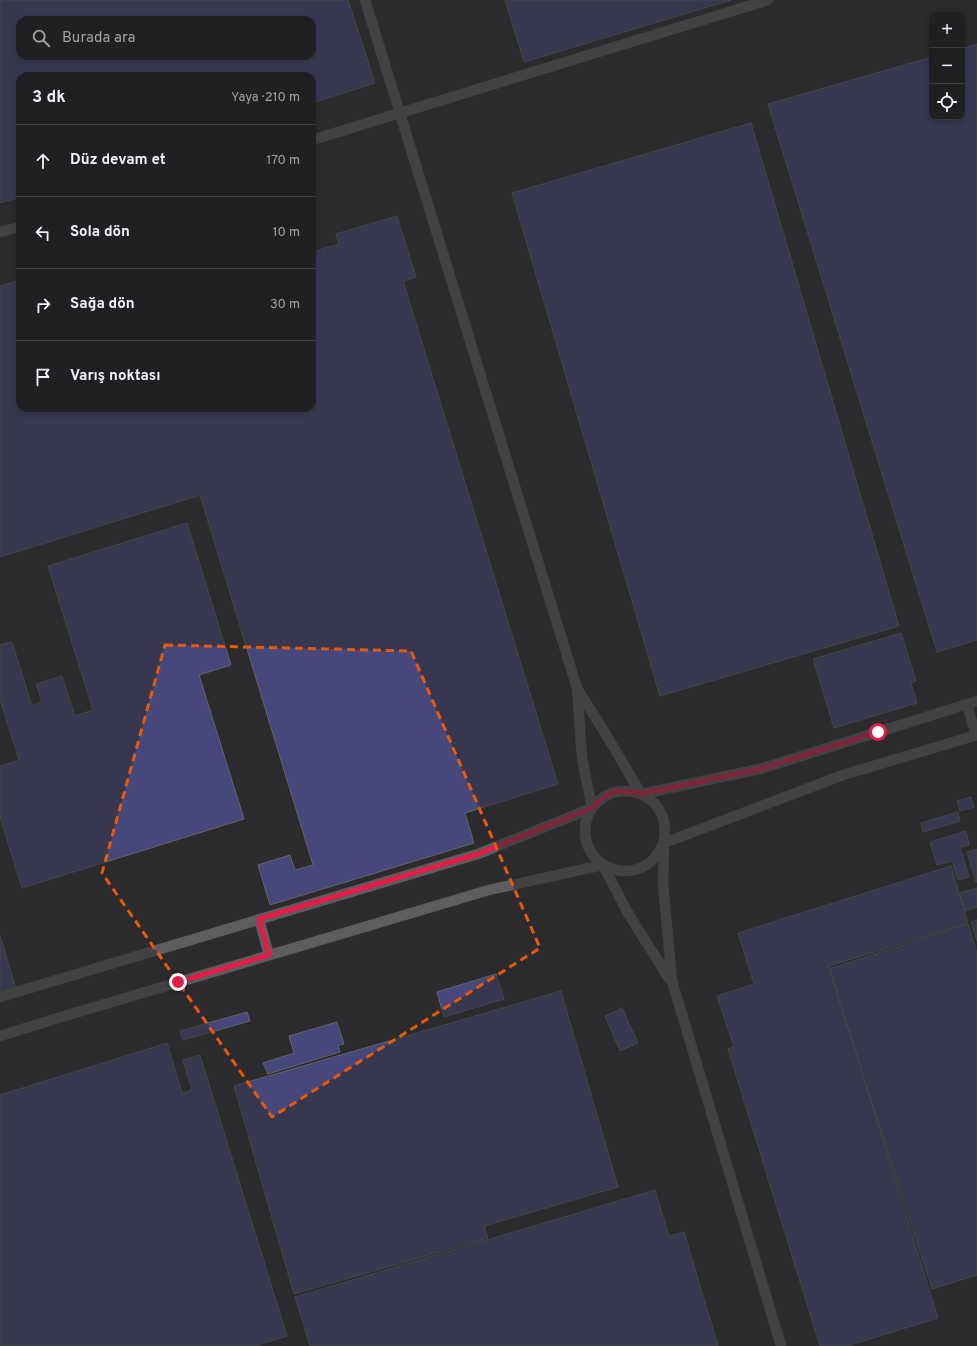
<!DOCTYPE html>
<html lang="tr">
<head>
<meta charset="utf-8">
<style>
	body { margin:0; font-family:Overpass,sans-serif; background:#28282a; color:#f1f3f6 }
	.controls { position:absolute; right:12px; top:12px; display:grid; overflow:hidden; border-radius:8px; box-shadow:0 2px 6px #0003 }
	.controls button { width:36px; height:36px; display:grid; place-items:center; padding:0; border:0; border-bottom:1px solid #3d3e40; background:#202022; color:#f1f3f6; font:20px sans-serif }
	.stop { position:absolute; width:12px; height:12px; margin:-9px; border:3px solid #e11d48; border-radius:50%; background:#fff }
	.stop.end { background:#e11d48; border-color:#fff; box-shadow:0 1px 4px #0008 }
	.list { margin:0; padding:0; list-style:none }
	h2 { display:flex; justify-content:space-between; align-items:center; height:52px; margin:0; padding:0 16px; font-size:17px }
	h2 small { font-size:13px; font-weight:400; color:#a2a3a5 }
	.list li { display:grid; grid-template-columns:26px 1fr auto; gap:12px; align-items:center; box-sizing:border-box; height:72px; padding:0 16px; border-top:1px solid #3d3e40 }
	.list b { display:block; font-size:15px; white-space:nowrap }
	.list em { font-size:13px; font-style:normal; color:#a2a3a5 }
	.icon { flex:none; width:22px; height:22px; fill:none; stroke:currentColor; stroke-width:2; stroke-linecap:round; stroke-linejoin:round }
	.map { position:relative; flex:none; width:977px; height:1346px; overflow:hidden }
	.search { position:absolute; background:#202022; box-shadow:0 2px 6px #0003; left:16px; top:16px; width:300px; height:44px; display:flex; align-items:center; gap:10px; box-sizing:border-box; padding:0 14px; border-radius:12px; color:#a2a3a5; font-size:15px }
	.panel { position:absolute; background:#202022; box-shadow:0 2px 6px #0003; left:16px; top:72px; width:300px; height:340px; border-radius:12px }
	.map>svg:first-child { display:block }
	.building { fill:#46477a; stroke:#656568; fill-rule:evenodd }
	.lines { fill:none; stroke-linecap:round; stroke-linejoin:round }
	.minor-casing { stroke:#464648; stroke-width:11 }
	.minor { stroke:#5d5e60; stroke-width:10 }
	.route { stroke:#e11d48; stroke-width:5 }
	.marked { fill:none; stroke:#e8590c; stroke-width:3; stroke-dasharray:8 5; stroke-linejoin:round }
</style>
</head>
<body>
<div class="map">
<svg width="977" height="1346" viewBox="0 0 977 1346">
	<rect width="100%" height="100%" fill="#2b2b2d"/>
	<!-- building -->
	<path class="building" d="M0,0H348L375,83L312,103V76H20V197L0,203ZM20,20H312V56H20Z
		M505,0H731L524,62Z
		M977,44V640L937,652L768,104L932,57V117H962V49Z
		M751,123L899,626L660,696L512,193Z
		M397,216L416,277L403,281L558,784L465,813L474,843L270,905L258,865L290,855L295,870L313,865L200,495L0,557V286L20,280V408H312V252L339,244L336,234Z
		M187,523L231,665L199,675L244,819L22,888L0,817V766L19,760L0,699V645L12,642L32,706L42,702L36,684L62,676L75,716L93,710L48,566Z
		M901,633L916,681L911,683L917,703L834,728L813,659Z
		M971,797L974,807L960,811L957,801Z
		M958,812L960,821L923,832L921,823Z
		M966,831L969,845L960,847L969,877L958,880L952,861L937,865L930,842Z
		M977,849V882H976L967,852Z
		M951,866L968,923L829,966L938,1318L847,1346H820L728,1049L734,1047L717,996L754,984L738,933Z
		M977,888V907L965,911L960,893Z
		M977,920V941L971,922Z
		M968,924L977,953V1275L932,1289L829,969Z
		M0,935L15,986L14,989L0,993Z
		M496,974L504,999L444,1017L437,992Z
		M561,991L618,1187L484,1226L488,1238L294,1294L234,1086Z
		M622,1008L638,1043L620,1051L605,1016Z
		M247,1012L250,1021L183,1040L180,1031Z
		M337,1022L344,1044L338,1045L340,1052L268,1074L263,1063L294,1053L289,1036Z
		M167,1043L182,1093L192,1090L183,1060L200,1055L287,1336L255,1346H0V1095Z
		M655,1190L669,1236L684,1232L718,1346H310L295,1297Z"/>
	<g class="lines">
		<defs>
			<path id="minor" d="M312,140L768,0
				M0,232L20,227
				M578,690L607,736L641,794L760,769L977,701
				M967,704L976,735
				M585 831a40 40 0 1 1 80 0a40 40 0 1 1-80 0Z
				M259,919L269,955
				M0,997L478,854L592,808L582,758L577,688L365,0
				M0,1036L58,1018L489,890L603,865L628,913L670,980
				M781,1346L672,981L663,884L664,843L843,775L977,735"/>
		</defs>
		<!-- minor casing -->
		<use href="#minor" class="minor-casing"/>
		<!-- minor -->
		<use href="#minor" class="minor"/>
	</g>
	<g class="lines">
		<!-- route -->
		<path class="route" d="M178,982L269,955L259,919L478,854L592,808C609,791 616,788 641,794L760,769L878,732"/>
	</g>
	<!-- marked area -->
	<path d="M0 0H977V1346H0ZM165,645L411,651L540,948L272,1117L102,873Z" fill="#2b2b2d" fill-opacity=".55" fill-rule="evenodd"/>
	<path class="marked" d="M165,645L411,651L540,948L272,1117L102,873Z"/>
</svg>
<div class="controls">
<button>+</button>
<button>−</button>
<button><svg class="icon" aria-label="locate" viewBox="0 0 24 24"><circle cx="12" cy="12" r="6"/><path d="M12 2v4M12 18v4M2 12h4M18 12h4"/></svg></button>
</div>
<div class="stop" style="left:878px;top:732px"></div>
<div class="stop end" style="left:178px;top:982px"></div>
<div class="search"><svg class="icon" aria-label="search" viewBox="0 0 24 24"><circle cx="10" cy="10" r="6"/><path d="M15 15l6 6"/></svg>Burada ara</div>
<section class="panel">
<h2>3 dk<small>Yaya · 210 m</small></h2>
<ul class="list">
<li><svg class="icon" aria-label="ahead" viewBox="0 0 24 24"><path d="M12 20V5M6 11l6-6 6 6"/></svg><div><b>Düz devam et</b></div><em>170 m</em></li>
<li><svg class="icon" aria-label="left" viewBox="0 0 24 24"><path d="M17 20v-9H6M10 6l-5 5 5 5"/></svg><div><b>Sola dön</b></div><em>10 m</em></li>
<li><svg class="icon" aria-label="right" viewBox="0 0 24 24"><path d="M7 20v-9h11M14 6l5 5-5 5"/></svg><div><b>Sağa dön</b></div><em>30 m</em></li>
<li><svg class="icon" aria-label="arrive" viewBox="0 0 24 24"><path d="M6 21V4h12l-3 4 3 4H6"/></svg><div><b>Varış noktası</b></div></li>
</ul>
</section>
</div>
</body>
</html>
